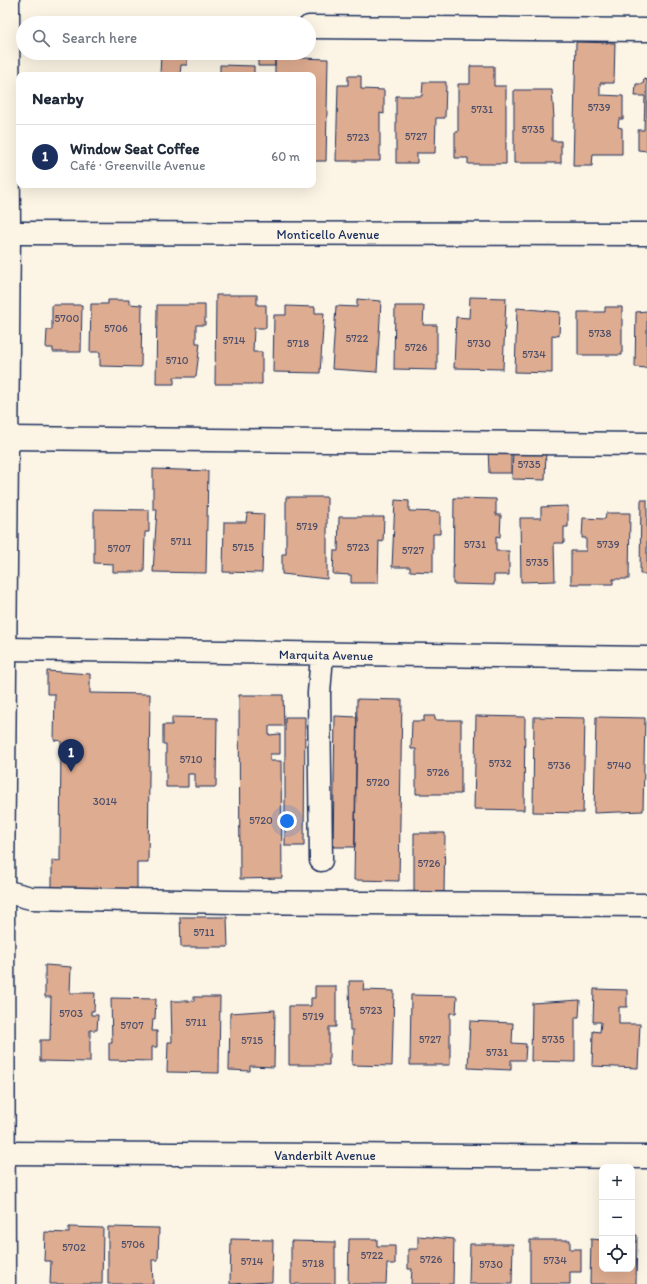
<!DOCTYPE html>
<html lang="en">
<head>
<meta charset="utf-8">
<style>
	body { margin:0; font-family:Itim,sans-serif; background:#f2f2f3; color:#1f2937 }
	.controls { position:absolute; right:12px; bottom:12px; display:grid; overflow:hidden; border-radius:8px; box-shadow:0 4px 16px #0002 }
	.controls button { width:36px; height:36px; display:grid; place-items:center; padding:0; border:0; border-bottom:1px solid #e0e1e3; background:#fff; color:#1f2937; font:20px sans-serif }
	.you { position:absolute; left:287px; top:821px; width:14px; height:14px; margin:-10px; border:3px solid #fff; border-radius:50%; background:#1a73e8; box-shadow:0 0 0 6px #1a73e833 }
	.badge { display:grid; place-items:center; width:26px; height:26px; border-radius:50%; background:#1b2f5e; color:#fff; font-size:13px; font-weight:700 }
	.pin { position:absolute; translate:-50% -33px; filter:drop-shadow(0 1px 2px #0008) }
	.pin::after { content:''; position:absolute; top:21px; width:14px; height:12px; background:inherit; clip-path:polygon(0 0,100% 0,50% 100%) }
	.list { margin:0; padding:0; list-style:none }
	h2 { display:flex; justify-content:space-between; align-items:center; height:52px; margin:0; padding:0 16px; font-size:17px }
	h2 small { font-size:13px; font-weight:400; color:#747a83 }
	.list li { display:grid; grid-template-columns:26px 1fr auto; gap:12px; align-items:center; box-sizing:border-box; height:64px; padding:0 16px; border-top:1px solid #e0e1e3 }
	.list b { display:block; font-size:15px; white-space:nowrap }
	.list p { margin:0; font-size:13px; white-space:nowrap; color:#747a83 }
	.list em { font-size:13px; font-style:normal; color:#747a83 }
	.icon { flex:none; width:22px; height:22px; fill:none; stroke:currentColor; stroke-width:2; stroke-linecap:round; stroke-linejoin:round }
	.map { position:relative; flex:none; width:647px; height:1284px; overflow:hidden }
	.search { position:absolute; background:#fff; box-shadow:0 4px 16px #0002; left:16px; top:16px; width:300px; height:44px; display:flex; align-items:center; gap:10px; box-sizing:border-box; padding:0 14px; border-radius:22px; color:#747a83; font-size:15px }
	.panel { position:absolute; background:#fff; box-shadow:0 4px 16px #0002; left:16px; top:72px; width:300px; height:116px; border-radius:8px }
	.map>svg:first-child { display:block }
	.building { fill:#deac90; stroke:#1b2f5e }
	.lines { fill:none; stroke-linecap:round; stroke-linejoin:round }
	.minor-casing { stroke:#1b2f5e; stroke-width:25 }
	.major-casing { stroke:#1b2f5e; stroke-width:25 }
	.minor { stroke:#fcf5e5; stroke-width:22 }
	.major { stroke:#fcf5e5; stroke-width:22 }
	.labels { text-anchor:middle; dominant-baseline:central; stroke-width:3; stroke-linejoin:round; paint-order:stroke }
	.number-label { font-size:11px; fill:#4c4e6a }
	.street-label { font-size:13px; fill:#1b2f5e; stroke:#fcf5e5 }
</style>
</head>
<body>
<div class="map">
<svg width="647" height="1284" viewBox="0 0 647 1284">
	<rect width="100%" height="100%" fill="#fcf5e5"/>
	<filter id="ink" filterUnits="userSpaceOnUse"><feTurbulence type="fractalNoise" baseFrequency=".025" numOctaves="2"/><feDisplacementMap in="SourceGraphic" scale="8" xChannelSelector="R" yChannelSelector="G"/><feConvolveMatrix kernelMatrix="1 2 1 2 8 2 1 2 1" color-interpolation-filters="sRGB"/></filter>
	<g filter="url(#ink)">
		<!-- building -->
		<path class="building" d="M576,42L615,43L614,83H600V95L623,96V119H619L618,127L622,128V154H593L592,166H573Z
			M161,53H187V65H181L180,75H160Z
			M258,53H275V66H258Z
			M275,57L328,59L326,161H313V75H275Z
			M220,65L254,66V75H220Z
			M470,66H494V86H506V164H468V158H455V132H458V84H470Z
			M348,76H361V89L384,90V114L380,113V161H336L338,85H348Z
			M644,79L647,80V151L638,150V130H644L645,96H635L636,84H643Z
			M423,82H446L445,118H436L435,153H417V163H396V96H422Z
			M514,90H552L554,118H552V141H561V163H514Z
			M216,295H257V305H266V328H254L253,352H262V384H215Z
			M470,297L506,298L503,369L454,368L456,317L469,318Z
			M357,299L381,301L377,372L332,369L336,306L357,307Z
			M108,300H129V304L142,305L141,367L100,366V352H90L91,304H108Z
			M52,305H82L81,352H53V348H46L47,330H52Z
			M157,305H205V325H196V343H200L196,377H174V384H156Z
			M286,306L315,307V313H324L320,373L273,372L274,315H286Z
			M395,306H424L423,325H437V370L394,369Z
			M605,307H622V355H578V312H605Z
			M517,308L560,312L559,336L552,335V373L515,372Z
			M647,311V368L635,367L636,312Z
			M488,448H511V473H489Z
			M513,448L546,449L545,480L512,479Z
			M153,469L208,471L206,573L153,572L157,509H153Z
			M286,497H327V579L282,574V554H286Z
			M454,498L496,499V515H501L500,537L496,536V551H509V575H494V585L453,584Z
			M395,500L409,501V511L440,512V534H433V572L410,571V567H392Z
			M641,500H647V574H640Z
			M568,506V527H564V543H554L555,581L521,582L520,518H541V507Z
			M94,509L149,510V532H145L144,572H113V564L94,563Z
			M247,513L264,514L262,573L223,572L224,522H246Z
			M606,513H630L629,579H613V584H571V551H586V538H582L583,518L605,519Z
			M339,517H384L383,542L379,541L378,583H351V575L333,574L334,551H338Z
			M47,671L90,674V693L150,694L148,862H137V893L52,892V860L60,861L61,741L54,740L55,694H47Z
			M239,695H283L284,726H269V735L280,734V754H270V761H281L282,878L240,879Z
			M357,699L402,700L399,881L354,880Z
			M335,716L357,717L355,847H333Z
			M424,716H435V720H461V794H416V749H411L412,721H424Z
			M476,716L525,717L524,810L474,809Z
			M172,717L217,718L216,787H195V774H188V787H166V744H163V725H172Z
			M285,717H305L304,846H285Z
			M534,717L585,718L583,813L533,812Z
			M596,717L645,718L643,811L594,813Z
			M414,833H445L444,893H414Z
			M180,917H227L228,947H181Z
			M45,965L71,967L70,993H95L94,1011H91V1015H98L97,1030H90V1062L40,1061V1040H50L51,997H45Z
			M349,981H364L363,990L394,991L392,1066L352,1065L353,1030H350Z
			M315,986H336V1027H329V1065H289V1006H311V998H315Z
			M594,989L627,990V1007H619V1024H640L638,1068L592,1066L593,1031L600,1032L601,1022H593Z
			M411,995L457,996L456,1013H450V1065H410Z
			M194,997H220L219,1073L167,1072L168,1042H172L171,1001H194Z
			M111,998L156,999L155,1019H153L152,1031H157V1047H152V1061L109,1060V1043H112Z
			M580,1000L579,1017H575V1062L531,1061L532,1003Z
			M275,1010L274,1067L250,1066V1071L229,1070L230,1013Z
			M470,1021L513,1023L512,1043L526,1044L525,1060H511V1070L468,1068Z
			M69,1227L103,1228L102,1284H50L51,1261H44L45,1232L69,1233Z
			M108,1227L159,1228L158,1260H152L153,1284H108Z
			M632,1235H637L636,1284H590L591,1239L602,1240V1269H632Z
			M418,1236L454,1239L453,1284H411L412,1269H408V1249H418Z
			M231,1239L273,1240L272,1282L230,1284Z
			M349,1239H377V1246H395V1264H387L386,1284H348Z
			M530,1240H570V1249H581V1272H570V1284H530Z
			M291,1241L335,1242V1284H291Z
			M470,1244H513L512,1284H469Z"/>
		<g class="lines">
			<defs>
				<path id="minor" d="M309,27L647,30
					M9,233L647,234
					M8,438L647,444
					M5,649L647,658
					M321,860L319,693L322,655
					M0,890L31,898L230,902L647,905
					M4,1153L647,1157"/>
				<path id="major" d="M4,1284L3,890L9,233L8,0"/>
			</defs>
			<!-- minor casing -->
			<use href="#minor" class="minor-casing"/>
			<!-- major casing -->
			<use href="#major" class="major-casing"/>
			<!-- minor -->
			<use href="#minor" class="minor"/>
			<!-- major -->
			<use href="#major" class="major"/>
		</g>
	</g>
	<g class="labels">
		<!-- number labels -->
		<g class="number-label">
			<text x="599" y="107">5739</text>
			<text x="482" y="109">5731</text>
			<text x="533" y="129">5735</text>
			<text x="416" y="136">5727</text>
			<text x="358" y="137">5723</text>
			<text x="67" y="318">5700</text>
			<text x="116" y="328">5706</text>
			<text x="600" y="333">5738</text>
			<text x="357" y="338">5722</text>
			<text x="234" y="340">5714</text>
			<text x="298" y="343">5718</text>
			<text x="479" y="343">5730</text>
			<text x="416" y="347">5726</text>
			<text x="534" y="354">5734</text>
			<text x="177" y="360">5710</text>
			<text x="529" y="464">5735</text>
			<text x="307" y="526">5719</text>
			<text x="181" y="541">5711</text>
			<text x="475" y="544">5731</text>
			<text x="608" y="544">5739</text>
			<text x="243" y="547">5715</text>
			<text x="358" y="547">5723</text>
			<text x="119" y="548">5707</text>
			<text x="413" y="550">5727</text>
			<text x="537" y="562">5735</text>
			<text x="191" y="759">5710</text>
			<text x="500" y="763">5732</text>
			<text x="559" y="765">5736</text>
			<text x="619" y="765">5740</text>
			<text x="438" y="772">5726</text>
			<text x="378" y="782">5720</text>
			<text x="105" y="801">3014</text>
			<text x="261" y="820">5720</text>
			<text x="429" y="863">5726</text>
			<text x="204" y="932">5711</text>
			<text x="371" y="1010">5723</text>
			<text x="71" y="1013">5703</text>
			<text x="313" y="1016">5719</text>
			<text x="196" y="1022">5711</text>
			<text x="132" y="1025">5707</text>
			<text x="430" y="1039">5727</text>
			<text x="553" y="1039">5735</text>
			<text x="252" y="1040">5715</text>
			<text x="497" y="1052">5731</text>
			<text x="133" y="1244">5706</text>
			<text x="74" y="1247">5702</text>
			<text x="372" y="1255">5722</text>
			<text x="431" y="1259">5726</text>
			<text x="555" y="1260">5734</text>
			<text x="252" y="1261">5714</text>
			<text x="313" y="1263">5718</text>
			<text x="491" y="1264">5730</text>
		</g>
		<!-- street labels -->
		<g class="street-label">
			<text x="328" y="234">Monticello Avenue</text>
			<text transform="translate(326 655) rotate(1)">Marquita Avenue</text>
			<text x="325" y="1155">Vanderbilt Avenue</text>
		</g>
	</g>
</svg>
<div class="controls">
<button>+</button>
<button>−</button>
<button><svg class="icon" aria-label="locate" viewBox="0 0 24 24"><circle cx="12" cy="12" r="6"/><path d="M12 2v4M12 18v4M2 12h4M18 12h4"/></svg></button>
</div>
<div class="you"></div>
<div class="pin badge" style="left:71px;top:772px">1</div>
<div class="search"><svg class="icon" aria-label="search" viewBox="0 0 24 24"><circle cx="10" cy="10" r="6"/><path d="M15 15l6 6"/></svg>Search here</div>
<section class="panel">
<h2>Nearby<small></small></h2>
<ul class="list">
<li><span class="badge">1</span><div><b>Window Seat Coffee</b><p>Café · Greenville Avenue</p></div><em>60 m</em></li>
</ul>
</section>
</div>
</body>
</html>
